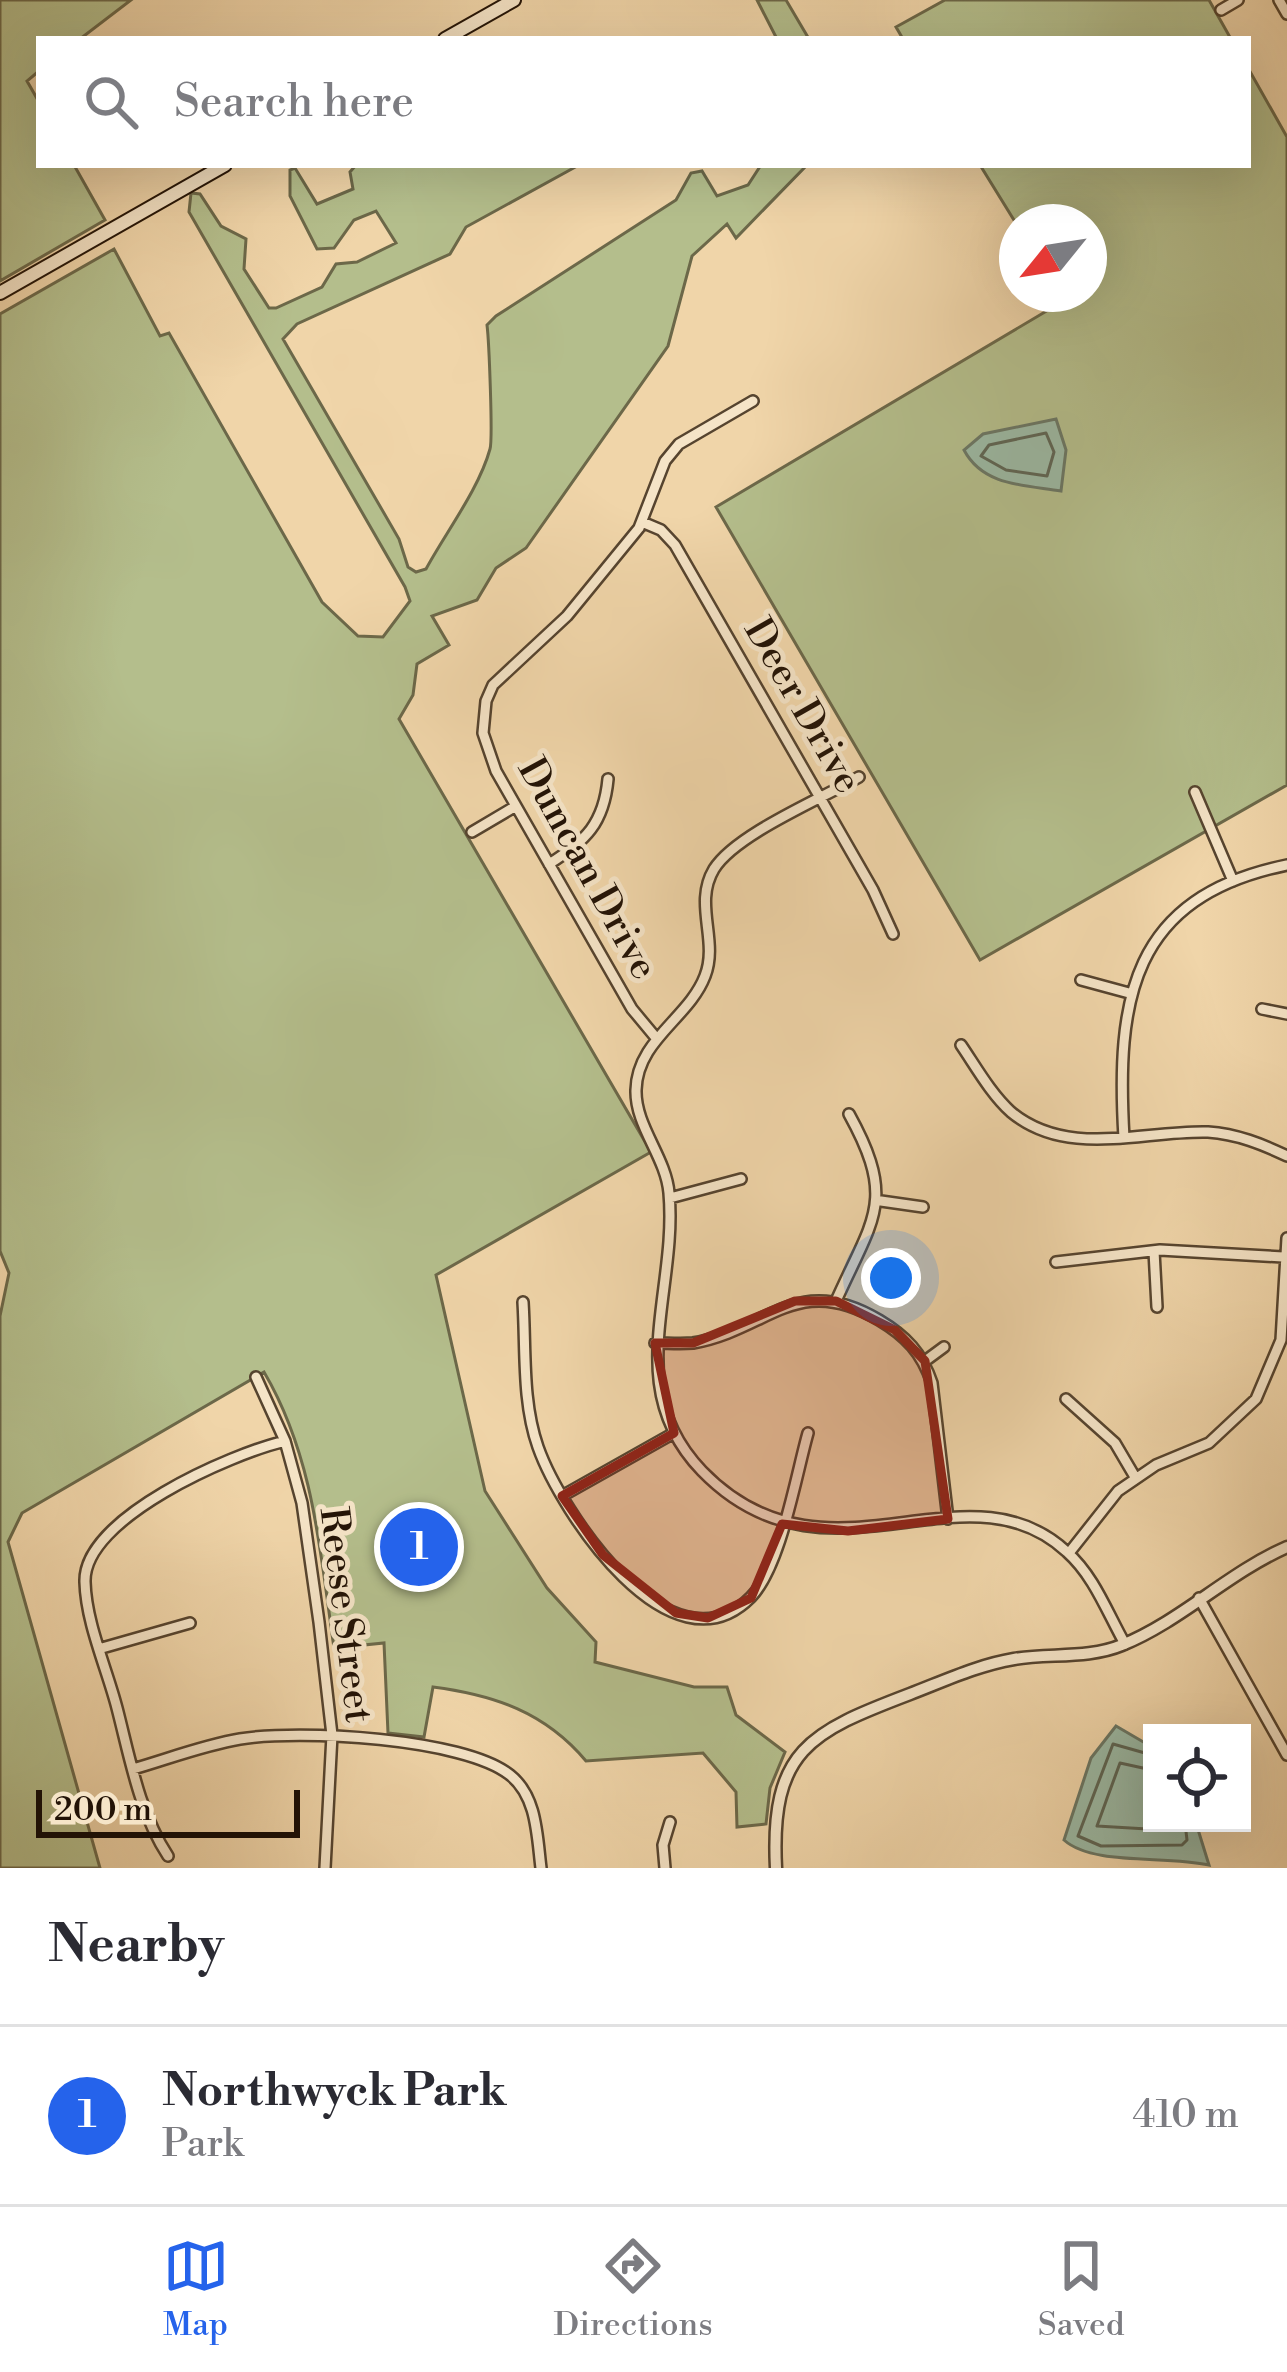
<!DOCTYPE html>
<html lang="en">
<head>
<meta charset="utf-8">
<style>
	body { margin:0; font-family:"Libre Bodoni",serif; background:#f2f2f3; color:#2b2b33 }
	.controls { position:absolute; right:36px; bottom:36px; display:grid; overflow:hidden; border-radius:0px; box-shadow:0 12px 48px #0002 }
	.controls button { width:108px; height:108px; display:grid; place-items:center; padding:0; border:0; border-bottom:3px solid #e1e1e2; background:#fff; color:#2b2b33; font:60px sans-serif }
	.compass { position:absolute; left:999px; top:204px; width:108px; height:108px; border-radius:50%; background:#fff; box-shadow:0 12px 48px #0002; rotate:240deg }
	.scale { position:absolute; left:36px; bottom:30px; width:264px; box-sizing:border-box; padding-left:12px; border:6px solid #231306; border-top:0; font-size:33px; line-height:42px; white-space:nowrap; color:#231306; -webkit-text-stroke:9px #f5e4c7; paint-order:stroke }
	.you { position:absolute; left:891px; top:1278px; width:42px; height:42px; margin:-30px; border:9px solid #fff; border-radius:50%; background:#1a73e8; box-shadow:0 0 0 18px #1a73e833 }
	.badge { display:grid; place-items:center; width:78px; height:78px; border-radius:50%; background:#2563eb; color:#fff; font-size:39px; font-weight:700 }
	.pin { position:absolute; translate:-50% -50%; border:6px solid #fff; box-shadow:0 3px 12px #0006 }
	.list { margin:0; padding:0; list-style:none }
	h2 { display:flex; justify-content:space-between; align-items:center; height:156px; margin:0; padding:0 48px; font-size:51px }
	h2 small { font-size:39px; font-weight:400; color:#7c7c81 }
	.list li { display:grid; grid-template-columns:78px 1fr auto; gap:36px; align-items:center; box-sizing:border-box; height:180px; padding:0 48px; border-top:3px solid #e1e1e2 }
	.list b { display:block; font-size:45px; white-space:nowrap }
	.list p { margin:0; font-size:39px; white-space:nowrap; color:#7c7c81 }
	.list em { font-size:39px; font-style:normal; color:#7c7c81 }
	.icon { flex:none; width:66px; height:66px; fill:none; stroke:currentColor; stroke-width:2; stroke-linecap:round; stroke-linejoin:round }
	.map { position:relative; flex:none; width:1287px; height:1868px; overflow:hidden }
	.search { position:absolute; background:#fff; box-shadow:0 12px 48px #0002; left:36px; right:36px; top:36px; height:132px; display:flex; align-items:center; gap:30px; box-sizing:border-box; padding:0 42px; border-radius:0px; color:#7c7c81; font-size:45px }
	.sheet { height:336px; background:#fff }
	nav { display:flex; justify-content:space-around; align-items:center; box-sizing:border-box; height:168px; border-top:3px solid #e1e1e2; background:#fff; font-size:33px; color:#7c7c81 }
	nav a { display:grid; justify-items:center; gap:6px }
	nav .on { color:#2563eb }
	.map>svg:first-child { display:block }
	.green { fill:#b4be8c; stroke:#6c6849; stroke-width:3 }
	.water { fill:#9bb9a4; stroke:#6b7765; stroke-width:3 }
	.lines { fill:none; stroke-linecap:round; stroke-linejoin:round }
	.shore { stroke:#5f6655; stroke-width:3 }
	.minor-casing { stroke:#56442f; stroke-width:14 }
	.tertiary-casing { stroke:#56442f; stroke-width:15 }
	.secondary-casing { stroke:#231306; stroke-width:16 }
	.minor { stroke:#f5e4c7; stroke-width:9 }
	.tertiary { stroke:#f5e4c7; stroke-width:10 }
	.secondary { stroke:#f5e4c7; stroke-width:12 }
	.marked { fill:#8f2418; fill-opacity:0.2; stroke:#8f2418; stroke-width:9; stroke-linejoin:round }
	.labels { text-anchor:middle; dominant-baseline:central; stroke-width:10; stroke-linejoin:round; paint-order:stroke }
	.street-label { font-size:39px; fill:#231306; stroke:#f5e4c7 }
</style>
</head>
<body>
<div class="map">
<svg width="1287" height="1868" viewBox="0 0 1287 1868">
	<rect width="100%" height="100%" fill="#f0d5a9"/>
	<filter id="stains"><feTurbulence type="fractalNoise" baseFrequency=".00167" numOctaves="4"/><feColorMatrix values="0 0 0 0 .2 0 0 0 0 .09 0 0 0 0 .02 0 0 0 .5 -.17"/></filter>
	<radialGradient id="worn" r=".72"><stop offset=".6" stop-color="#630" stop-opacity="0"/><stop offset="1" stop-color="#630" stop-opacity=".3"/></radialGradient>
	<!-- green -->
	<path class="green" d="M0,0H131L80,39H39V71L27,81L39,102V165H74L105,220L0,281Z
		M757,0H786L809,39H777Z
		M945,0H1209L1231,39H903L896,27Z
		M1248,68L1287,137V785L980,960L716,507L1055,306L1059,294H1089V222L1017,225L980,165H1248Z
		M356,165H579L466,227L450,254L297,324L283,339L399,539L408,567L416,572L426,569C446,532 479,489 490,449C493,439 489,341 487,325L496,316L676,200L691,173L702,171L717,196L748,185L761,165H807L736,238L727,224L692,256L668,346L526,548L496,568L477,600L432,616L449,645L417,664L413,695L399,719L651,1152L436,1275L485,1491L547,1588L596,1642L595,1662L694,1687H727L736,1715L785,1752L770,1788L766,1824L737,1827L736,1792L703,1753L586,1761C545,1712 494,1695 433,1687L424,1737L388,1733L384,1643L334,1648C320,1552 314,1457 264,1372L22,1513L8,1542L100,1868H0V1316L9,1273L0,1251V314L114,249L160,336L169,333L322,602L358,636L383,637L410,601L405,587L189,212L191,193L200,194L221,226L246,239L244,269L269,308H276L322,287L336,264L357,262L396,243L376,211L354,220L334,248L317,249L290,196V170L295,168L317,204L353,189L350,172Z"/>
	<!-- water -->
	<path class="water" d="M1056,419L1066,450L1061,491C1024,485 983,486 964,450L983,434Z
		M1116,1726L1152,1747V1823H1196L1209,1865C1166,1855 1093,1866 1064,1840L1091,1758Z"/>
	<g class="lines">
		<!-- shore -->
		<path class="shore" d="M1046,433L1054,452L1047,476L1006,470L981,456L989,445Z
			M1152,1755L1113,1744L1078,1836L1101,1846L1182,1845L1187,1840L1185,1823
			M1152,1770L1120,1763L1097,1826L1164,1830L1170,1823"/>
		<defs>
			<path id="minor" d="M1279,0L1287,14
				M1221,10L1238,0
				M642,522L661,530L675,545L873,890L893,934
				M859,777C821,799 736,834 714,869C693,904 719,940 705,976C689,1018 637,1040 636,1090C635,1126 666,1157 669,1193C678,1292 621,1387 702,1471C826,1599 965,1457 1067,1552C1094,1576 1107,1612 1125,1644
				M1195,792L1233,881
				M472,832L516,806
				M549,864C586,841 604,823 608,779
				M1081,980L1129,993
				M1262,1009L1287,1014
				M657,1039L632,1009L496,771L483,733L486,701L493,685L567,616L639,528L665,461L679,444L753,401
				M961,1045C976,1067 991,1094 1011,1112C1068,1159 1142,1130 1208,1132C1237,1134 1262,1144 1287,1156
				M1124,1138C1116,1001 1130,897 1287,865
				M670,1198L741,1179
				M881,1201L923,1207
				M1154,1251L1157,1307
				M1056,1262L1160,1250L1283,1257
				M836,1301C873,1218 897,1201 849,1114
				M523,1302C526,1350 522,1402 538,1447C561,1512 671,1678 751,1597C781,1566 796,1475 808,1433
				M655,1343C667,1343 681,1344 693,1343C768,1330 797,1271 879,1320C906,1336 922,1353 932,1383L948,1519
				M925,1361L944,1347
				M256,1377L285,1441L302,1503L319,1622L332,1735L325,1868
				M1066,1399L1115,1443L1135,1477
				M562,1496L674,1433
				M1069,1553L1118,1491L1156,1465L1209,1443L1256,1399L1281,1340L1287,1238
				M1199,1598L1287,1755
				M102,1648L190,1623
				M133,1769C168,1759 204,1745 240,1739C298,1729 464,1738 510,1775C537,1796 537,1836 541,1868
				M168,1856C139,1812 130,1758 117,1708C107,1669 86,1623 85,1582C83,1518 231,1454 285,1441
				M665,1868L663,1845L670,1822"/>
			<path id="tertiary" d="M776,1868C770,1750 810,1732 910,1694C944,1681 978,1665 1014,1659C1050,1653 1088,1659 1122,1645C1181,1621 1228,1573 1287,1547"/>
			<path id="secondary" d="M445,39L514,0
				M0,293L225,165"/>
		</defs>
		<!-- minor casing -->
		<use href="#minor" class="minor-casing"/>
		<!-- tertiary casing -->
		<use href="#tertiary" class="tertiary-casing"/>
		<!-- secondary casing -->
		<use href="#secondary" class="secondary-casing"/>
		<!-- minor -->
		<use href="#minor" class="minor"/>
		<!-- tertiary -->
		<use href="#tertiary" class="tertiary"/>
		<!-- secondary -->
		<use href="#secondary" class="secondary"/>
	</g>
	<!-- marked area -->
	<path class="marked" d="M795,1301H836L895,1330L925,1361L948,1519L848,1531L782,1524L751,1598L708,1618L676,1613L603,1555L562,1496L674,1433L655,1343H693Z"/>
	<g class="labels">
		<!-- street labels -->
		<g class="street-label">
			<text transform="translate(802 706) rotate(60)">Deer Drive</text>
			<text transform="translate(587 869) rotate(61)">Duncan Drive</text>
			<text transform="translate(345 1615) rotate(83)">Reese Street</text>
		</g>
	</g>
	<rect width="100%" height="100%" filter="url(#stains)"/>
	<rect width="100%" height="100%" fill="url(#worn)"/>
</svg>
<div class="controls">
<button><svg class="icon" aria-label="locate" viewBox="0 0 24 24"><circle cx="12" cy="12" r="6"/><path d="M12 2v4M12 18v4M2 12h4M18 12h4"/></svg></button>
</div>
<svg class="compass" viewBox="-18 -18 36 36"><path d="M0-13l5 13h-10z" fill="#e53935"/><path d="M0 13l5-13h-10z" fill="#7c7c81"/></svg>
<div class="scale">200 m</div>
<div class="you"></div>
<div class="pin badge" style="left:419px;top:1547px">1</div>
<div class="search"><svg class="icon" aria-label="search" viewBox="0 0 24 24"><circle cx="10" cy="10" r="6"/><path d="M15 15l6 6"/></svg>Search here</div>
</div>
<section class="sheet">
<h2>Nearby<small></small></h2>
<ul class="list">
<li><span class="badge">1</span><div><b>Northwyck Park</b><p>Park</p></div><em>410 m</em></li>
</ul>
</section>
<nav>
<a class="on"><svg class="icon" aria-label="map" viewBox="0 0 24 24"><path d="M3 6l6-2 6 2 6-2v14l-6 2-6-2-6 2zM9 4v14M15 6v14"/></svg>Map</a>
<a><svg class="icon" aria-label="directions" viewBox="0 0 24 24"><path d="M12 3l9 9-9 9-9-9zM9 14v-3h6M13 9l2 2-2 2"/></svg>Directions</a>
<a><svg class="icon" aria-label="saved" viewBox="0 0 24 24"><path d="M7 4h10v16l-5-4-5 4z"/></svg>Saved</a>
</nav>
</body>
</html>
